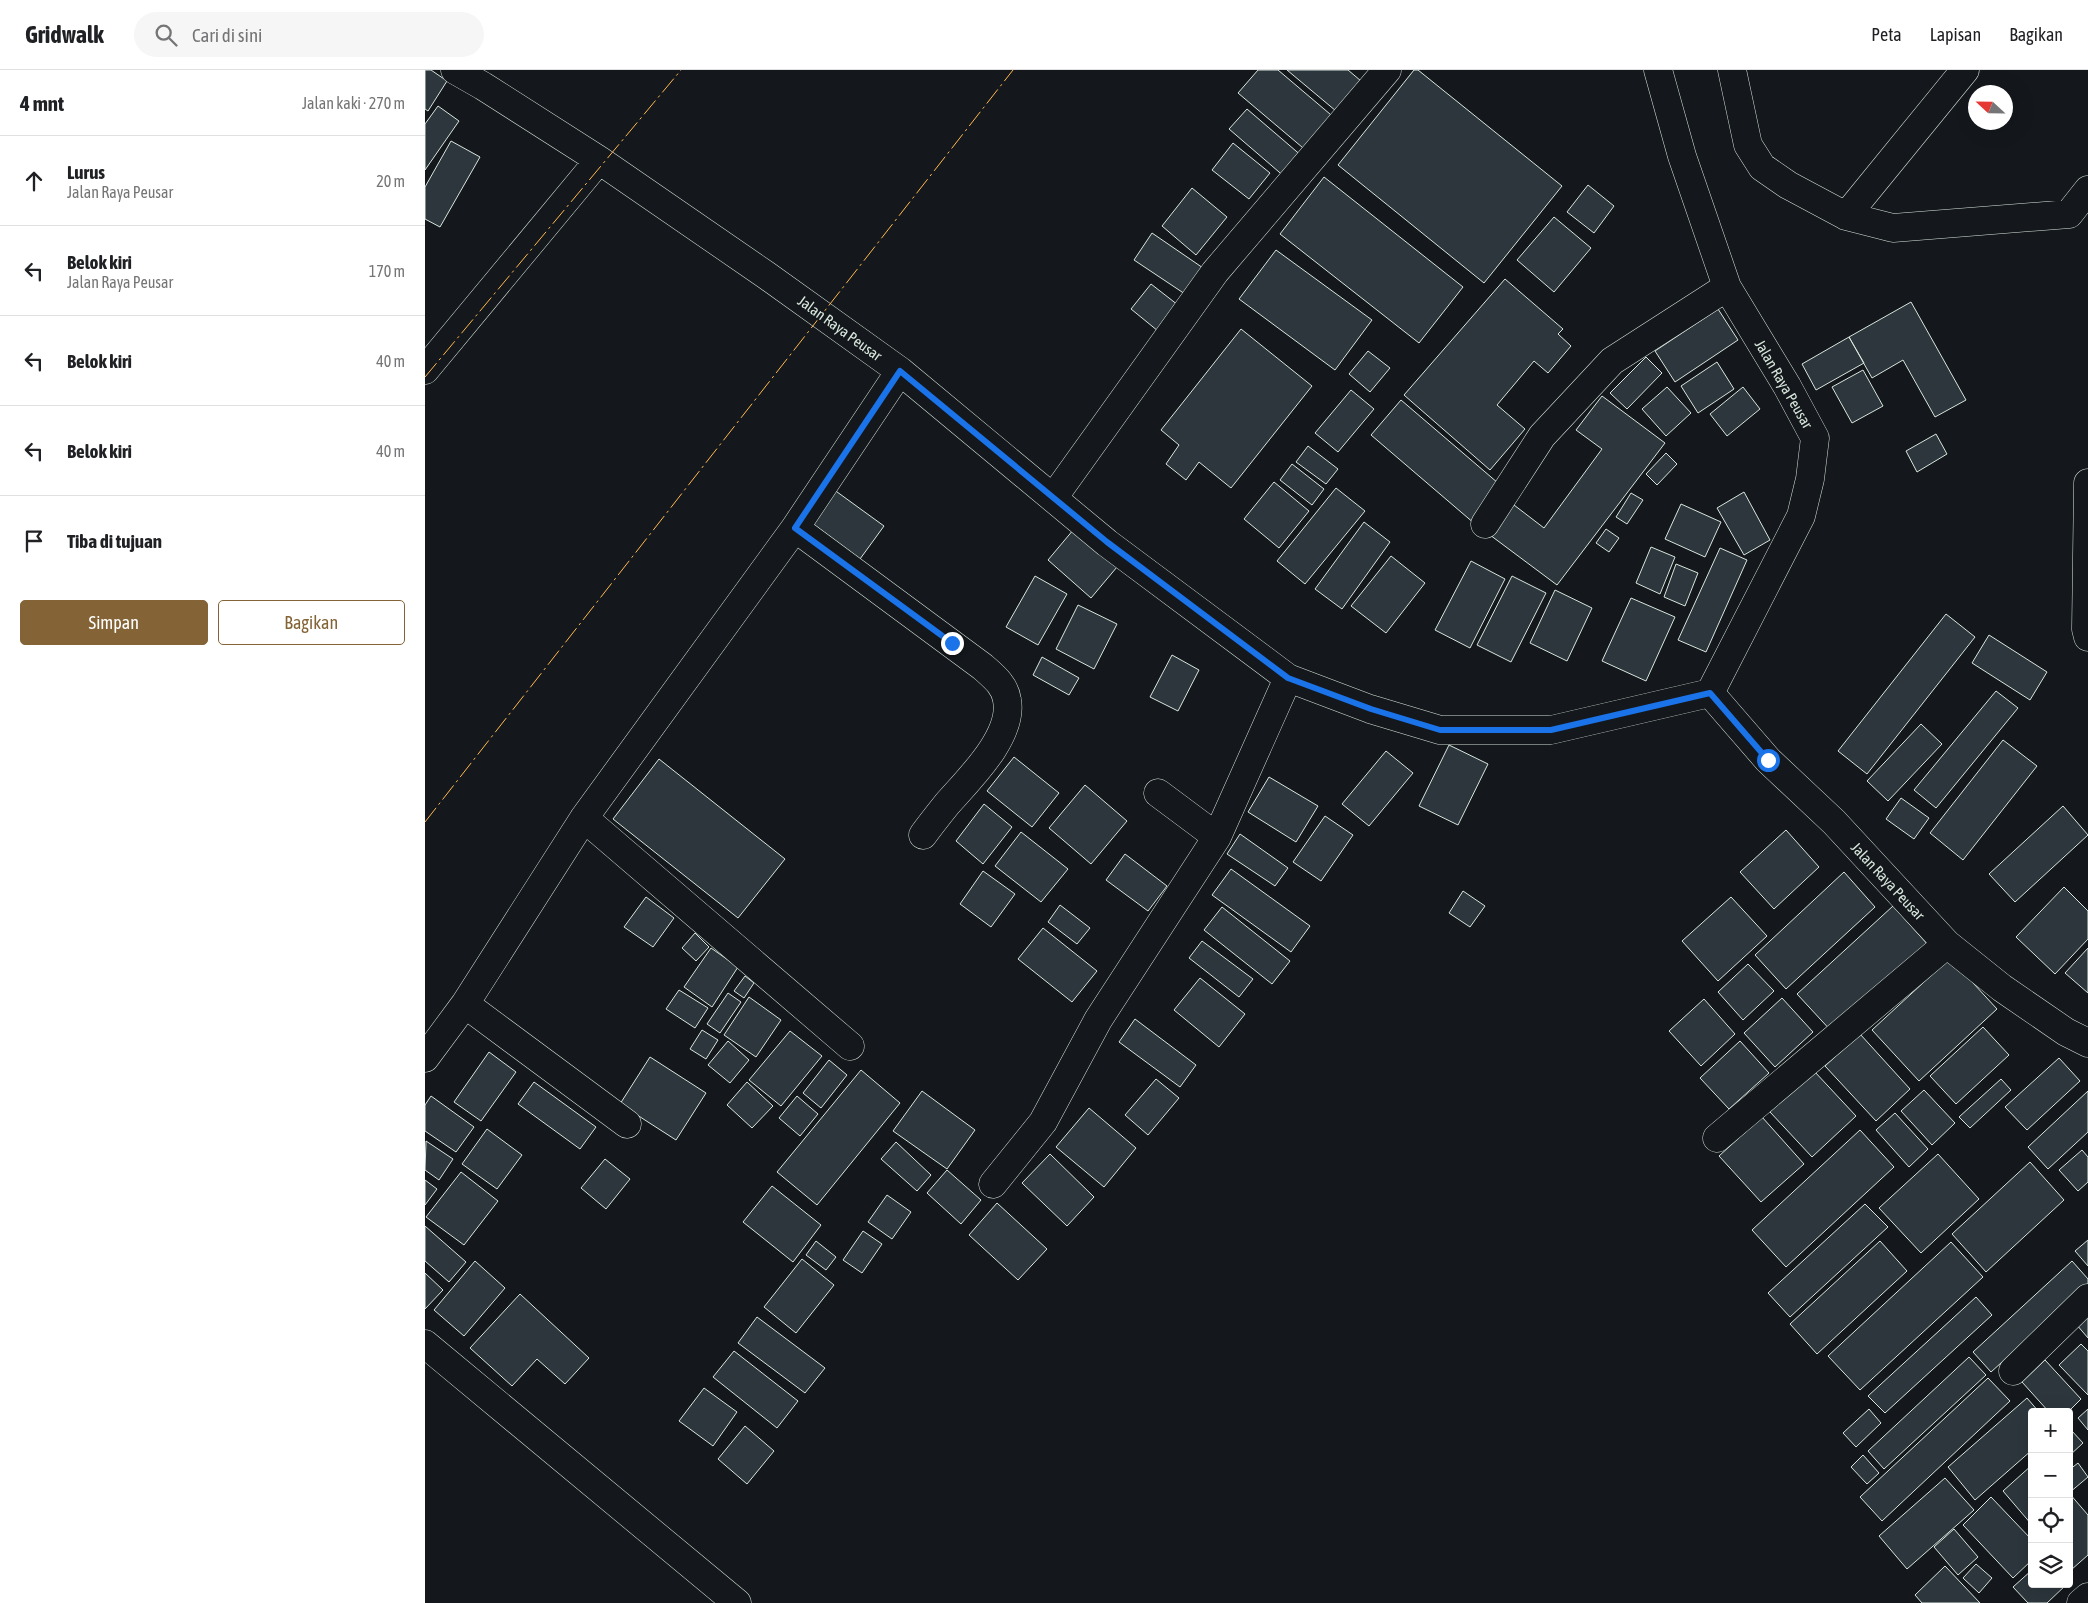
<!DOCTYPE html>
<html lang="id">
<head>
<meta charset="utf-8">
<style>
	body { margin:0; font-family:"Asap Condensed",sans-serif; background:#f6f6f6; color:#202124 }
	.controls { position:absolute; right:15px; bottom:15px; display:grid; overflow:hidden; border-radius:5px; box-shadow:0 5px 20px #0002 }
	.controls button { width:45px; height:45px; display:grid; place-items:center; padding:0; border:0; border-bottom:1px solid #e0e0e0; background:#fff; color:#202124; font:25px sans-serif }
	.compass { position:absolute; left:1543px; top:15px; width:45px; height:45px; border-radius:50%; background:#fff; box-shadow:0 5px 20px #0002; rotate:292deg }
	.stop { position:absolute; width:15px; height:15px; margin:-11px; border:4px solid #1a73e8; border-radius:50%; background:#fff }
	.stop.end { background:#1a73e8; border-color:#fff; box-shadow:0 1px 5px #0008 }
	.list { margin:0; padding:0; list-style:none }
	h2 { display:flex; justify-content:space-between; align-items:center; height:65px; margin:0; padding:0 20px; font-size:21px }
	h2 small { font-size:16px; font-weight:400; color:#757577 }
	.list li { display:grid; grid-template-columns:32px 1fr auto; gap:15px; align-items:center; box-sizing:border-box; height:90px; padding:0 20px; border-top:1px solid #e0e0e0 }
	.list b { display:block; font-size:19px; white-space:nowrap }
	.list p { margin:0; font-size:16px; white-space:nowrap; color:#757577 }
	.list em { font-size:16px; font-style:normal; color:#757577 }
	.actions { display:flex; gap:10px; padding:15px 20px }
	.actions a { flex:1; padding:11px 0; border:1px solid #846436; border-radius:5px; text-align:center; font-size:18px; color:#846436 }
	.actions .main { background:#846436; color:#fff }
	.icon { flex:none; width:28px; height:28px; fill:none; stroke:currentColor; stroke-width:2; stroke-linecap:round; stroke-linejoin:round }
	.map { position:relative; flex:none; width:1663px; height:1533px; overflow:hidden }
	header { display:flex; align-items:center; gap:30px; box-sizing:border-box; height:70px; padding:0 25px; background:#fff; border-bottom:1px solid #e0e0e0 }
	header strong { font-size:24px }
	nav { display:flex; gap:28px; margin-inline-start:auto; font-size:18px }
	.search { width:350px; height:45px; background:#f6f6f6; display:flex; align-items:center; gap:12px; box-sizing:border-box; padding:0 18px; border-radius:28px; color:#757577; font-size:19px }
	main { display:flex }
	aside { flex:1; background:#fff }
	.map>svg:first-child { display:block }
	.building { fill:#2c363c; stroke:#d8e6dc }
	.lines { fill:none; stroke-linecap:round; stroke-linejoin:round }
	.minor-casing { stroke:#d8e6dc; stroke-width:29 }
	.minor { stroke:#14181c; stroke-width:28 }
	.power { stroke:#ffb74d; stroke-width:1; stroke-dasharray:18 4 2.5 4; stroke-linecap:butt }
	.route { stroke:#1a73e8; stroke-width:6 }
	.labels { text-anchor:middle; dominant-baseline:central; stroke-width:4; stroke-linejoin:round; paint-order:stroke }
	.street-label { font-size:15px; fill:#d8e6dc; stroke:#14181c }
</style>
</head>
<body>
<header>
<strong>Gridwalk</strong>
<div class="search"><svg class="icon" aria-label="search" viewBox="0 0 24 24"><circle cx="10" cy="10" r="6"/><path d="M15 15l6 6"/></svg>Cari di sini</div>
<nav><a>Peta</a><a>Lapisan</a><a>Bagikan</a></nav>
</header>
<main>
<aside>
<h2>4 mnt<small>Jalan kaki · 270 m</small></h2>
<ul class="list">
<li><svg class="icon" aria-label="ahead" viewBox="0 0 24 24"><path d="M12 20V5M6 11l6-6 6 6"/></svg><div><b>Lurus</b><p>Jalan Raya Peusar</p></div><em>20 m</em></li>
<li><svg class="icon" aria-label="left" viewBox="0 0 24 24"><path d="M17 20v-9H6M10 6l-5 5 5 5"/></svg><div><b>Belok kiri</b><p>Jalan Raya Peusar</p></div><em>170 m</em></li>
<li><svg class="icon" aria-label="left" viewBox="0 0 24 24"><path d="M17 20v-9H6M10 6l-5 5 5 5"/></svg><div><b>Belok kiri</b></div><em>40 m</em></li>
<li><svg class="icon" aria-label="left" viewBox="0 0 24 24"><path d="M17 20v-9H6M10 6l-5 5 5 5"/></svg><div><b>Belok kiri</b></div><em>40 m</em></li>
<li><svg class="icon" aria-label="arrive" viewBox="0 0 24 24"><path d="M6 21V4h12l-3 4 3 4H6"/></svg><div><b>Tiba di tujuan</b></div></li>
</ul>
<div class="actions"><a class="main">Simpan</a><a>Bagikan</a></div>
</aside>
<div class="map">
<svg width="1663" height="1533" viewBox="0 0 1663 1533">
	<rect width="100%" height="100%" fill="#14181c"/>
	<!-- building -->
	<path class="building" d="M0,0H6L22,11L3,41L0,39Z
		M833,0H853L912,50L884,83L813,23Z
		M862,0H923L936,11L911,41Z
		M989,0H993L1137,116L1059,213L913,95Z
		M13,36L34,51L0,100V54Z
		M822,39L878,87L861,108L804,59Z
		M26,71L55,87L15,157L0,149V117Z
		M808,73L845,103L824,129L787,100Z
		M899,107L1038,217L994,273L855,164Z
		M1163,115L1189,136L1169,163L1142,142Z
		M767,118L802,147L771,185L737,156Z
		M1129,147L1166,178L1129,222L1092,190Z
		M727,163L781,200L763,226L709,190Z
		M851,180L947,250L910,300L814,229Z
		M1080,209L1138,259L1133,264L1146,276L1123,303L1109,291L1072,335L1100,359L1065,400L979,325Z
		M726,214L753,235L733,261L706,239Z
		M1486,232L1541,330L1510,347L1478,290L1447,308L1424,267Z
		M1293,239L1313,270L1250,312L1230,281Z
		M816,259L887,316L806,418L774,392L761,410L741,394L754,375L736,360Z
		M1424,267L1439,293L1391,320L1377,294Z
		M943,281L965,298L945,322L924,304Z
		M1221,287L1237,303L1202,339L1185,323Z
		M1292,292L1309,319L1273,343L1256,316Z
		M1438,300L1458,336L1427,353L1407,317Z
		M1242,317L1266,343L1241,366L1217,339Z
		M1318,317L1335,339L1302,366L1285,344Z
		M926,320L949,339L913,382L890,363Z
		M1177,326L1240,373L1132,515L1065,465L1089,435L1119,458L1177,379L1151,360Z
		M976,330L1080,419L1050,454L946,365Z
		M1511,364L1522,384L1492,402L1481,381Z
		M883,376L913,399L901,414L871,392Z
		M1241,383L1252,394L1232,415L1221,404Z
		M867,394L899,419L887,435L855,410Z
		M849,412L884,441L854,478L819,449Z
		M911,418L940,441L880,514L852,491Z
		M408,419L459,456L435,489L384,451Z
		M1319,422L1345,470L1319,485L1292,438Z
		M1206,423L1218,430L1202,454L1191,447Z
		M1256,434L1296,452L1280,487L1240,469Z
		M939,452L965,472L917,539L890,519Z
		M649,459L692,497L666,528L623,490Z
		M1181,459L1194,468L1184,482L1171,473Z
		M1226,477L1250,487L1235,524L1211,513Z
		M1295,478L1322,490L1281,582L1253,570Z
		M966,486L1000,513L961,563L926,536Z
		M1046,491L1080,509L1045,578L1010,560Z
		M1251,494L1273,503L1260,536L1239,527Z
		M610,506L642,524L613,575L581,557Z
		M1087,506L1121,523L1086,592L1052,575Z
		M1130,520L1167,538L1142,591L1105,573Z
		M1206,528L1250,547L1221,611L1177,591Z
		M653,535L692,554L669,599L631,579Z
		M1521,544L1550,567L1442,704L1413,681Z
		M1564,565L1622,602L1605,630L1547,593Z
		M747,585L774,600L753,641L725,627Z
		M617,587L654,608L644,625L608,605Z
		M1571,621L1593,638L1511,738L1489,720Z
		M1496,654L1517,674L1463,731L1442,711Z
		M1578,670L1612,696L1538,790L1505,763Z
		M1024,675L1063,694L1033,755L994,736Z
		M961,681L988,703L944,756L917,734Z
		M589,687L634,723L607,757L562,721Z
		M234,689L360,789L313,848L188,749Z
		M844,707L893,736L871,772L823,742Z
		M660,715L702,751L666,794L624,758Z
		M1476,728L1504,748L1489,769L1461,749Z
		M559,734L587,757L558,794L531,771Z
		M1638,736L1663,765L1590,832L1564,804Z
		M900,746L928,765L896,811L868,792Z
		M1361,760L1394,797L1349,839L1315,802Z
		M596,762L643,799L616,832L570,796Z
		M815,764L863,798L850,816L802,784Z
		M700,784L742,816L723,841L681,810Z
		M806,799L885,856L866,882L787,825Z
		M558,801L590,824L566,857L535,834Z
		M1419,802L1450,837L1361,919L1330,885Z
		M1639,817L1663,841V869L1630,904L1591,867Z
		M1038,821L1060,836L1045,857L1024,843Z
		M221,827L249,848L228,877L199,857Z
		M1306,827L1342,866L1293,911L1257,871Z
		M635,835L665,858L652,874L623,852Z
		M1468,836L1504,876L1409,964L1372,924Z
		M797,837L865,891L847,914L779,860Z
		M618,858L672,901L647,932L593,889Z
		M270,863L284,877L271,891L257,878Z
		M777,871L828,909L814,927L764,888Z
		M286,878L313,897L287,937L259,917Z
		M1663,878V923L1640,903Z
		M1525,888L1572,939L1494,1011L1447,960Z
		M1323,894L1349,921L1318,950L1293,922Z
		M320,906L329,913L319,928L309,921Z
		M775,908L820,944L794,977L749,940Z
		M254,920L283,938L270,958L241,939Z
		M303,923L316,932L295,963L282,954Z
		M324,927L356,950L331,987L299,965Z
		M1357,928L1388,962L1350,997L1319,963Z
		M1279,929L1310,964L1276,996L1244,961Z
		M710,949L771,995L755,1017L694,972Z
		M1558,957L1584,985L1531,1034L1505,1006Z
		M277,960L293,970L281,989L265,979Z
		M365,961L397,986L356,1036L324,1010Z
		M1435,964L1485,1019L1451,1051L1400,996Z
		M303,971L324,990L305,1013L283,995Z
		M1315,971L1344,1003L1304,1039L1275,1008Z
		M64,982L91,1002L56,1051L29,1032Z
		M225,987L281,1023L251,1070L195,1034Z
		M1634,988L1655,1011L1602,1060L1580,1037Z
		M404,990L422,1005L396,1038L378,1023Z
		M436,1000L475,1033L392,1135L352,1102Z
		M1389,1001L1431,1046L1387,1087L1345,1042Z
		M731,1009L754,1028L723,1065L700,1045Z
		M1576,1009L1586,1020L1545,1058L1534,1047Z
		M109,1012L171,1057L155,1079L93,1034Z
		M322,1012L348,1036L327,1058L302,1035Z
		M1499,1020L1530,1053L1507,1075L1476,1041Z
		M497,1021L550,1060L522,1099L468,1061Z
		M1663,1021V1062L1623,1099L1603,1077Z
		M6,1026L49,1057L31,1082L0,1061V1035Z
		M372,1026L393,1044L375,1066L354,1048Z
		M664,1038L711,1078L679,1117L631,1077Z
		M1470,1043L1503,1079L1484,1097L1451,1060Z
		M1337,1047L1379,1094L1336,1132L1294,1086Z
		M62,1059L97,1085L72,1119L37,1094Z
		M1435,1060L1469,1097L1361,1197L1327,1160Z
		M1,1071L28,1089L14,1110L0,1100Z
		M471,1072L506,1105L492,1121L456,1089Z
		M1657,1080L1663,1087V1112L1653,1121L1634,1100Z
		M625,1084L669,1127L642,1156L597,1113Z
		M1513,1084L1554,1129L1496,1183L1454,1138Z
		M180,1089L205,1109L181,1139L156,1118Z
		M1605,1092L1639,1130L1561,1202L1527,1164Z
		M522,1100L556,1130L536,1154L502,1123Z
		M36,1102L73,1131L39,1175L1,1147Z
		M0,1110L12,1119L0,1135Z
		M347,1116L396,1155L368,1192L318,1152Z
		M462,1125L486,1142L467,1169L443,1152Z
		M572,1133L622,1179L593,1210L544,1165Z
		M1440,1134L1463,1157L1365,1247L1343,1223Z
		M0,1156L41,1192L24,1212L0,1191Z
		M438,1161L457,1174L437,1203L418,1190Z
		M1663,1170V1196L1650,1181Z
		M391,1171L411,1187L401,1200L381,1185Z
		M1455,1171L1482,1201L1392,1284L1365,1254Z
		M1526,1172L1558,1207L1435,1320L1403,1286Z
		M377,1189L409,1215L371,1263L339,1237Z
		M50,1191L80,1218L39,1266L9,1240Z
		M1647,1191L1663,1209V1214L1566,1302L1548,1282Z
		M0,1203L18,1220L0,1239Z
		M95,1224L164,1288L140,1314L112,1289L87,1316L45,1278Z
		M1551,1227L1567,1245L1460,1343L1443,1326Z
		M1663,1244V1268L1651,1254Z
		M332,1247L400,1298L380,1323L313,1273Z
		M1656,1274L1663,1281V1325L1634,1295Z
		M309,1281L373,1331L352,1358L288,1307Z
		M1544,1287L1561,1305L1459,1399L1443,1381Z
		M1620,1290L1656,1329L1643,1342H1624L1597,1312Z
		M1563,1308L1585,1331L1457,1451L1435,1427Z
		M279,1318L312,1342L288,1376L254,1351Z
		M1602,1328L1614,1342H1607V1380L1550,1430L1523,1397Z
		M1444,1339L1456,1353L1431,1377L1418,1363Z
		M1663,1339V1360L1653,1348Z
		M320,1356L349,1381L322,1414L293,1389Z
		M1646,1360L1658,1373L1644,1386V1362Z
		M1438,1385L1454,1403L1442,1414L1426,1397Z
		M1653,1393L1663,1407L1644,1423V1400Z
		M1607,1395V1455L1578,1421Z
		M1520,1408L1549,1440L1482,1499L1454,1466Z
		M1644,1423L1663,1445V1485L1646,1500Z
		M1566,1427L1607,1470V1490L1588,1508L1538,1455Z
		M1529,1459L1553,1487L1533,1505L1509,1477Z
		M1551,1494L1567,1508L1554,1523L1538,1508Z
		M1520,1496L1555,1533H1497L1490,1525Z
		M1607,1500V1514H1642L1622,1533H1603L1588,1517Z"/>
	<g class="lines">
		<defs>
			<path id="minor" d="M30,0L58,16L174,90L341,205L475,301L682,473L863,608L945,639L1015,660H1126L1285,623L1376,446L1385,409L1390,368L1362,316L1302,217L1257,86L1233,0
				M1307,0L1323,75L1337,97L1363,115L1421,146L1540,0
				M1421,146L1468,158L1644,144L1663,120
				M0,300L174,90
				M1663,413L1661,559L1663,567
				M628,428L790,202L962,0
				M1060,454L1117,366L1187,291L1302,217
				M370,458L558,597C568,606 580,615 582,630C589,666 543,710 522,734C514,744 506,754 498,765
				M1285,623L1343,690L1409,752L1522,874L1577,918L1641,962L1663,973
				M733,723L792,767
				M159,748L425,976
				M40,934L202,1054
				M0,988L40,934L159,748L370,458L475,301
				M1292,1068L1522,874
				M568,1114L618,1052L673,950L792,767L863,608
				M0,1274L312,1533
				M1588,1301L1663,1228
				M1656,1533L1663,1527"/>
		</defs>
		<!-- minor casing -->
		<use href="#minor" class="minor-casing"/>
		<!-- minor -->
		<use href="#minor" class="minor"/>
		<!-- power -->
		<path class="power" d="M0,307L256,0
			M0,752L588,0"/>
	</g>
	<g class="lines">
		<!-- route -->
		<path class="route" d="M527,573L370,458L475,301L682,472L863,608L946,639L1015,660H1126L1285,623L1343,690"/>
	</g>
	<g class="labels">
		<!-- street labels -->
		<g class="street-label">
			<text transform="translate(415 258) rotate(36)">Jalan Raya Peusar</text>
			<text transform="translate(1359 314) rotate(60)">Jalan Raya Peusar</text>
			<text transform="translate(1463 811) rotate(47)">Jalan Raya Peusar</text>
		</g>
	</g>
</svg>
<div class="controls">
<button>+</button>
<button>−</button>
<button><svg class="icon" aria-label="locate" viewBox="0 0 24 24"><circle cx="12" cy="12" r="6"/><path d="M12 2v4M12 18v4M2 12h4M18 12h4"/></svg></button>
<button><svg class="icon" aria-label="layers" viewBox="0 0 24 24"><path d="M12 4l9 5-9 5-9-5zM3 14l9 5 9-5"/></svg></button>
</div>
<svg class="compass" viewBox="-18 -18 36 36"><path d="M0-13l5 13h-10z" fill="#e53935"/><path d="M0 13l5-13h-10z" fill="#757577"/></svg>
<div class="stop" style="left:1343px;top:690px"></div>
<div class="stop end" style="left:527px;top:573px"></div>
</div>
</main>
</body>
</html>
